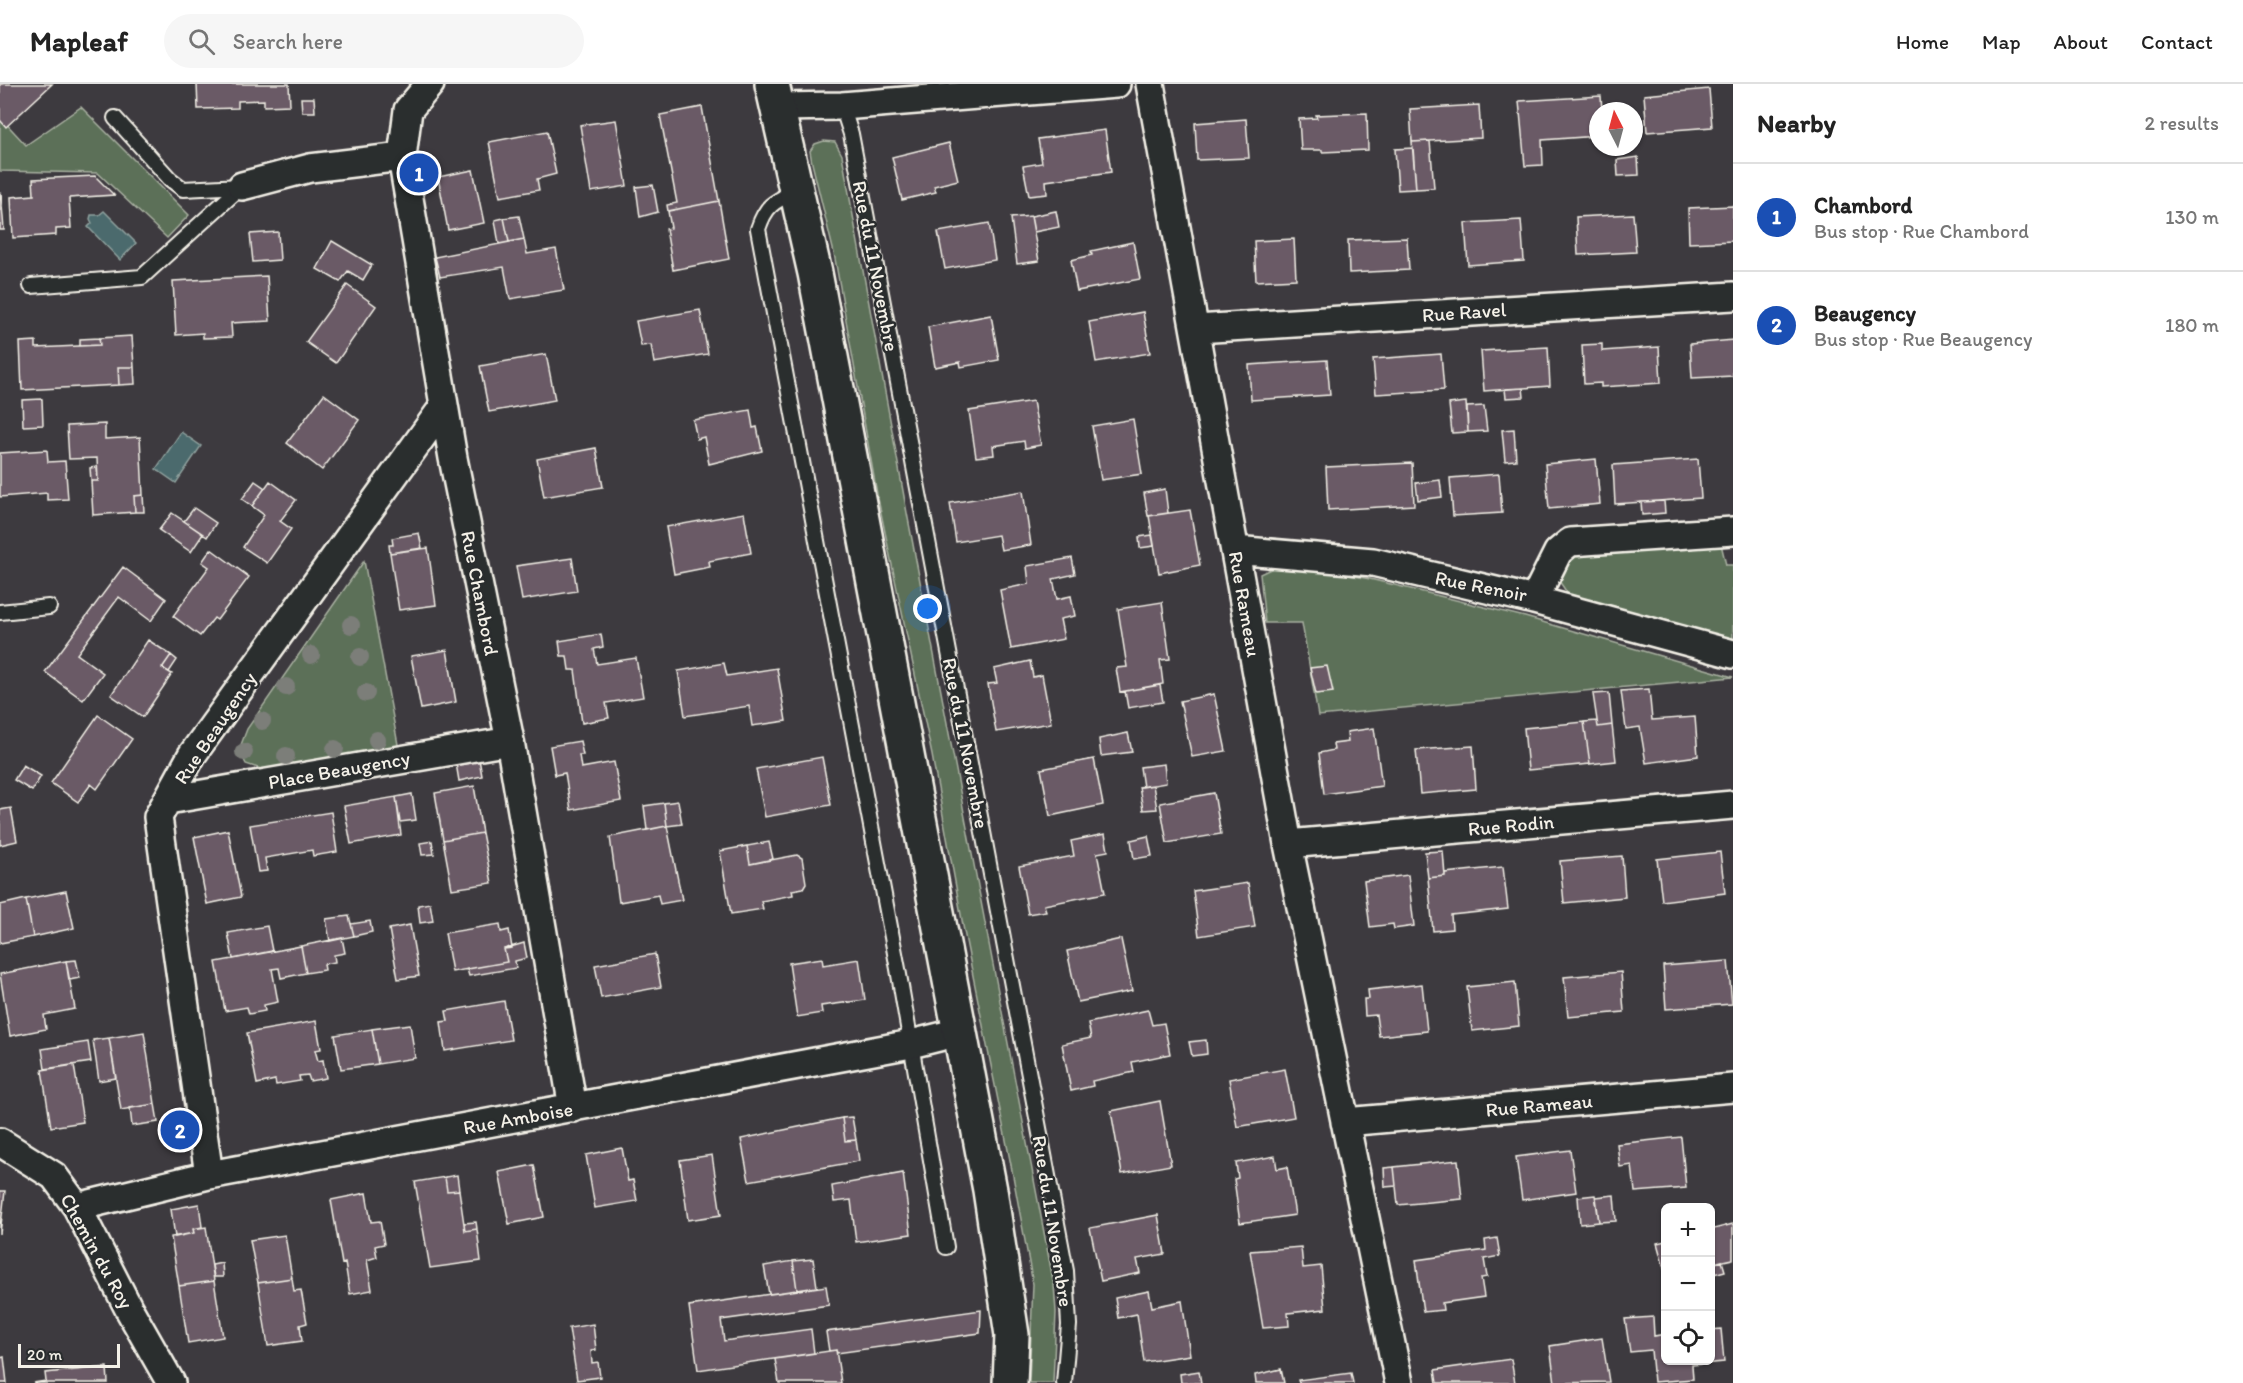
<!DOCTYPE html>
<html lang="en">
<head>
<meta charset="utf-8">
<style>
	body { margin:0; font-family:Itim,sans-serif; background:#f6f6f6; color:#222 }
	.controls { position:absolute; right:18px; bottom:18px; display:grid; overflow:hidden; border-radius:9px; box-shadow:0 2px 4px #0004 }
	.controls button { width:54px; height:54px; display:grid; place-items:center; padding:0; border:0; border-bottom:2px solid #e0e0e0; background:#fff; color:#222; font:30px sans-serif }
	.compass { position:absolute; left:1589px; top:18px; width:54px; height:54px; border-radius:50%; background:#fff; box-shadow:0 2px 4px #0004; rotate:354deg }
	.scale { position:absolute; left:18px; bottom:15px; width:102px; box-sizing:border-box; padding-left:6px; border:3px solid #f4f1e8; border-top:0; font-size:16px; line-height:21px; white-space:nowrap; color:#f4f1e8; -webkit-text-stroke:4px #2a2d2e; paint-order:stroke }
	.you { position:absolute; left:928px; top:525px; width:21px; height:21px; margin:-15px; border:4px solid #fff; border-radius:50%; background:#1a73e8; box-shadow:0 0 0 9px #1a73e833 }
	.badge { display:grid; place-items:center; width:39px; height:39px; border-radius:50%; background:#85585c; color:#fff; font-size:20px; font-weight:700 }
	.pin { position:absolute; translate:-50% -50%; border:3px solid #fff; box-shadow:0 2px 6px #0006 }
	.list { margin:0; padding:0; list-style:none }
	h2 { display:flex; justify-content:space-between; align-items:center; height:78px; margin:0; padding:0 24px; font-size:26px }
	h2 small { font-size:20px; font-weight:400; color:#767676 }
	.list li { display:grid; grid-template-columns:39px 1fr auto; gap:18px; align-items:center; box-sizing:border-box; height:108px; padding:0 24px; border-top:2px solid #e0e0e0 }
	.list b { display:block; font-size:22px; white-space:nowrap }
	.list p { margin:0; font-size:20px; white-space:nowrap; color:#767676 }
	.list em { font-size:20px; font-style:normal; color:#767676 }
	.icon { flex:none; width:33px; height:33px; fill:none; stroke:currentColor; stroke-width:2; stroke-linecap:round; stroke-linejoin:round }
	.map { position:relative; flex:none; width:1733px; height:1299px; overflow:hidden }
	header { display:flex; align-items:center; gap:36px; box-sizing:border-box; height:84px; padding:0 30px; background:#fff; border-bottom:2px solid #e0e0e0 }
	header strong { font-size:28px }
	nav { display:flex; gap:33px; margin-inline-start:auto; font-size:21px }
	.search { width:420px; height:54px; background:#f6f6f6; display:flex; align-items:center; gap:15px; box-sizing:border-box; padding:0 21px; border-radius:33px; color:#767676; font-size:22px }
	main { display:flex }
	aside { flex:1; background:#fff }
	.map>svg:first-child { display:block }
	.green { fill:#5c6f59; stroke:#a8b0a0; stroke-width:1.5 }
	.water { fill:#4c6b6d; stroke:#8fa19e; stroke-width:1.5 }
	.building { fill:#6a5a66; stroke:#f4f1e8; stroke-width:1.5 }
	.lines { fill:none; stroke-linecap:round; stroke-linejoin:round }
	.service-casing { stroke:#f4f1e8; stroke-width:18 }
	.minor-casing { stroke:#f4f1e8; stroke-width:32 }
	.tertiary-casing { stroke:#f4f1e8; stroke-width:38 }
	.service { stroke:#2a2d2e; stroke-width:14 }
	.minor { stroke:#2a2d2e; stroke-width:27 }
	.tertiary { stroke:#2a2d2e; stroke-width:33 }
	.tree { fill:#7c7e79 }
	.labels { text-anchor:middle; dominant-baseline:central; stroke-width:5; stroke-linejoin:round; paint-order:stroke }
	.street-label { font-size:20px; fill:#f4f1e8; stroke:#2a2d2e }
</style>
</head>
<body>
<header>
<strong>Mapleaf</strong>
<div class="search"><svg class="icon" aria-label="search" viewBox="0 0 24 24"><circle cx="10" cy="10" r="6"/><path d="M15 15l6 6"/></svg>Search here</div>
<nav><a>Home</a><a>Map</a><a>About</a><a>Contact</a></nav>
</header>
<main>
<div class="map">
<svg width="1733" height="1299" viewBox="0 0 1733 1299">
	<rect width="100%" height="100%" fill="#3d3a3f"/>
	<filter id="ink" filterUnits="userSpaceOnUse"><feTurbulence type="fractalNoise" baseFrequency=".0167" numOctaves="2"/><feDisplacementMap in="SourceGraphic" scale="12" xChannelSelector="R" yChannelSelector="G"/><feConvolveMatrix kernelMatrix="1 2 1 2 8 2 1 2 1" color-interpolation-filters="sRGB"/></filter>
	<g filter="url(#ink)">
		<!-- green -->
		<path class="green" d="M81,23L189,131L167,154L98,89L0,87V33L26,61Z
			M824,57L835,58L842,71L907,429L1054,1201L1056,1228L1053,1299H1029L1033,1200L1011,1081L964,847L932,671L877,410L834,169L812,79L810,67L815,60Z
			M1721,460L1726,481H1733V558L1570,513L1559,497L1565,479L1583,468Z
			M364,477L399,666L267,687L246,680L239,666L247,645Z
			M1275,483L1316,485L1370,495L1525,533L1733,593L1318,632L1302,539H1265L1260,490Z"/>
		<!-- water -->
		<path class="water" d="M104,127L136,159L120,176L88,143L92,139L90,135L91,131H99Z
			M181,348L201,362L176,399L156,385Z"/>
		<!-- building -->
		<path class="building" d="M0,0H52L6,43L0,36Z
			M197,0H289L290,21L264,22V16L238,17V24L198,25Z
			M1709,5L1712,43L1647,48L1644,11Z
			M1601,12L1602,27H1598V52L1542,56L1543,81L1525,82L1519,17Z
			M301,14H314L315,28H302Z
			M1479,21L1481,54L1412,58L1410,25Z
			M702,23L719,117L668,127L667,121L677,119L660,31Z
			M1367,29L1368,66L1322,68V66H1301L1299,35L1317,34L1316,31Z
			M1246,35L1249,74L1197,76L1195,39Z
			M616,36L627,102L591,108L580,41Z
			M1105,46L1111,88L1046,97L1047,110L1029,112L1023,82L1042,79L1038,55Z
			M547,47L556,90L537,95L539,106L500,113L489,58Z
			M1430,57L1434,104L1416,105L1412,58Z
			M949,59L958,96L934,102L936,108L902,116L892,73Z
			M1413,64L1416,105L1398,106L1395,65Z
			M1638,73L1639,91L1618,92L1617,76Z
			M473,86L484,139L448,146L438,93Z
			M95,92L114,111L69,114L71,144L56,145V151L13,154L11,113L34,111L33,95Z
			M653,101L658,128L640,133L636,103Z
			M1,109L4,146H0V110Z
			M719,117L729,175L673,186L666,145L671,144L668,127Z
			M1733,122V157L1689,159L1688,124Z
			M1056,127L1059,143L1034,148L1031,132Z
			M1633,130L1636,168L1578,171L1576,133Z
			M519,132L524,155L509,158L504,134Z
			M1031,132L1039,177L1017,180L1011,134Z
			M504,134L509,158L499,160L495,136Z
			M1521,136L1524,177L1468,181L1465,139Z
			M989,139L995,176L945,185L938,148Z
			M278,148L280,176L253,178L250,150Z
			M1407,154L1409,186L1349,189L1348,156Z
			M524,155L527,170L556,165L564,206L510,215L504,183L440,193L435,173Z
			M1294,155L1296,195L1256,197L1254,157Z
			M332,157L372,181L363,196L348,187L340,198L317,185Z
			M1133,158L1140,195L1077,207L1071,176L1092,171L1091,167Z
			M267,192L270,237L231,239L232,253L203,254V249L176,251L173,197Z
			M347,201L376,222L336,279L306,258Z
			M700,226L708,270L654,279L651,261L641,262L636,237Z
			M1143,228L1150,269L1096,278L1089,238Z
			M991,231L999,276L961,283L960,278L935,283L928,243Z
			M132,252L134,283H118L119,301L22,306L20,258L36,257V264L100,261L99,254Z
			M99,254L100,261L80,262V255Z
			M1733,256V292L1692,294L1690,260Z
			M1602,260V267L1659,263L1661,299L1601,303V299L1584,300L1582,261Z
			M1548,263L1550,302L1484,307L1481,267Z
			M546,270L555,316L489,328L480,282Z
			M1441,270L1444,306L1376,310L1373,275Z
			M1327,276L1330,311L1251,316L1249,281Z
			M118,283H134L135,300L119,301Z
			M1523,304L1524,313L1506,314L1505,305Z
			M324,310L359,336L322,386L287,359Z
			M42,315L43,341L23,342L22,316Z
			M1033,317L1041,361L1025,364L1024,357L993,362L994,371L976,373L969,327Z
			M1466,318L1468,348L1452,349L1449,320Z
			M1484,322L1487,347L1468,348L1467,323Z
			M750,326L753,344L757,343L762,367L709,380L704,353L697,355L693,336Z
			M1133,335L1142,390L1101,396L1092,342Z
			M105,340V355L140,353L143,411L134,412L135,428L93,431L91,397H98L97,374L69,375L67,342Z
			M1514,345L1516,376L1505,377L1502,346Z
			M596,364L603,403L544,413L537,375Z
			M47,366L48,378L65,377L68,415L47,416V409L0,413V369Z
			M1596,375L1600,420L1549,425L1545,380Z
			M1698,375L1701,414L1615,420L1613,381Z
			M1412,379L1414,421L1328,426L1326,383Z
			M97,383L98,397H91L90,384Z
			M1499,390L1502,429L1453,432L1450,394Z
			M1440,396L1442,413L1418,416L1416,399Z
			M255,397L265,404L252,422L242,415Z
			M270,397L296,416L280,437L291,445L267,479L243,463L264,431L252,422Z
			M1165,405L1168,429L1148,432L1144,409Z
			M1023,407L1031,461L1001,466L998,451L956,458L950,419Z
			M143,411L144,428H135L134,412Z
			M1664,417L1665,429L1642,431L1641,418Z
			M194,424L216,439L207,453L184,437Z
			M1190,426L1200,481L1159,489L1149,432Z
			M172,429L203,450L191,468L159,446Z
			M744,429L751,469L709,477L710,483L674,490L666,443Z
			M419,449L422,464L390,469L389,461H393L392,454Z
			M1152,451L1154,462L1140,464L1139,453Z
			M428,464L436,521L399,526L390,469Z
			M211,465L249,493L217,536L214,534L200,552L173,532L209,483L202,478Z
			M572,474L577,507L522,516L516,482Z
			M1072,474L1075,490L1053,495L1057,515L1071,512L1075,532L1060,535L1064,555L1011,565L1000,506L1029,500L1027,482Z
			M123,483L166,515L151,537L119,513L77,570L103,589L83,616L45,588Z
			M1162,518L1170,575L1160,576L1163,600L1120,608L1116,584L1127,583L1118,525Z
			M601,550L603,563L594,565L597,580L636,574L643,613L606,619L609,634L582,639L575,586H569L567,572H561L559,557Z
			M148,556L171,571L162,584L172,590L143,633L111,611Z
			M447,566L456,618L421,625L411,572Z
			M171,571L177,576L169,588L162,584Z
			M1030,577L1033,593L1042,591L1051,639L996,648L988,600L997,599L994,585Z
			M724,579L727,592L777,584L786,637L752,642L749,622L685,632L678,587Z
			M1327,582L1333,608L1316,610L1310,584Z
			M1160,601L1163,618L1128,624L1125,607Z
			M1649,605L1652,636L1695,633L1698,672L1646,679L1640,643L1626,645L1621,607Z
			M1609,609L1612,641L1598,643L1593,610Z
			M1214,610L1226,667L1192,673L1180,617Z
			M98,631L132,655L97,705L91,700L78,718L51,699Z
			M1597,637L1598,643L1612,641L1616,677L1590,680L1584,638Z
			M1584,638L1590,680L1528,686L1524,644Z
			M1374,644L1382,702L1324,710L1319,669L1334,666L1333,660L1348,658L1347,648Z
			M1128,649L1132,668L1101,672L1099,655Z
			M580,657L583,671H579L581,684L614,678L621,717L571,726L565,689L555,691L550,662Z
			M1473,662L1476,705L1420,710L1416,666Z
			M822,673L831,721L765,733L756,685Z
			M479,675L482,692L459,697L456,679Z
			M1094,675L1103,721L1050,732L1041,685Z
			M1164,680L1166,699L1143,703L1140,683Z
			M23,681L41,692L32,707L14,696Z
			M1153,701L1157,725L1143,726L1139,703Z
			M474,702L482,749L443,756L435,709Z
			M1214,709L1221,750L1167,759L1160,719Z
			M412,710L416,736L400,738L396,713Z
			M396,713L401,751L351,760L344,722Z
			M678,717L682,740L667,742L664,719Z
			M664,719L667,742L647,746L644,722Z
			M11,724L17,757L0,761V726Z
			M331,728L337,768L313,772L312,766L265,774L267,787L258,788L250,741Z
			M667,742L682,816L660,820L658,811L619,818L610,753Z
			M228,746L241,813L207,820L194,753Z
			M482,749L492,799L452,805L443,756Z
			M1105,750L1108,767L1097,769L1105,809L1044,821L1046,827L1028,830L1019,782L1074,772L1071,757Z
			M1148,752L1152,772L1134,775L1131,756Z
			M432,757L434,770L422,771L420,759Z
			M769,758L773,775L750,780L747,762Z
			M747,762L750,780L797,771L802,774L806,799L803,804L792,806L793,811L761,817L763,825L731,830L720,767Z
			M1443,767L1445,792L1428,794L1425,768Z
			M1720,768L1725,809L1662,817L1657,775Z
			M1622,772L1625,813L1564,819L1560,777Z
			M1503,783L1508,825L1451,831L1452,845L1433,847L1428,794L1445,792V789Z
			M1408,791L1414,842L1394,845L1393,840L1370,843L1364,797Z
			M1248,799L1255,843L1199,852L1193,807Z
			M66,807L74,844L33,853L26,815Z
			M26,815L33,853L0,859V821Z
			M430,819L433,837L420,839L418,821Z
			M349,832L354,852L330,857L326,835Z
			M370,837L372,848L354,852L351,840Z
			M500,840L501,848L509,846L512,864L504,865L507,878L452,888L445,849Z
			M410,841L419,892L398,895L389,845Z
			M267,842L272,867L233,875L228,849Z
			M342,854L345,869L334,871L335,878L324,880L325,886L306,889L301,862Z
			M1121,855L1132,907L1078,918L1067,867Z
			M524,859L527,874L515,877L516,884L469,892L467,885L507,878L504,865Z
			M301,862L306,889L281,894L279,884L272,885L278,918L264,921L265,927L249,930L247,923L225,927L216,878Z
			M655,870L661,903L601,914L595,881Z
			M822,874L823,881L859,875L865,916L821,922L822,929L797,933L789,879Z
			M76,876L80,894L69,896L66,877Z
			M66,877L75,925L44,931L46,945L10,952L0,890Z
			M1728,877L1732,920L1666,925L1663,882Z
			M1621,888L1624,928L1568,933L1564,893Z
			M1515,898L1519,942L1472,947L1467,903Z
			M1422,900L1427,947L1379,952L1376,931L1365,932L1364,915H1369L1368,906Z
			M504,917L511,956L445,967L441,938L448,937L446,927Z
			M1148,926L1152,941L1164,939L1170,970L1132,978L1134,988L1092,997L1093,1002L1071,1007L1062,960L1091,954L1088,939Z
			M316,937L321,965L315,966L318,977L323,976L326,994L310,997L308,991L299,992L300,997L276,1001L275,996L257,1000L247,949Z
			M410,940L415,974L378,980L372,945Z
			M372,945L378,980L341,985L335,951Z
			M144,948L155,1020L121,1026L109,954Z
			M109,954L116,994L99,997L93,956Z
			M1206,956L1207,970L1192,972L1189,958Z
			M88,958L91,978L45,985L42,965Z
			M74,981L83,1038L51,1043L42,986Z
			M1285,985L1294,1033L1237,1043L1229,995Z
			M1160,1017L1171,1081L1122,1090L1111,1027Z
			M155,1020L158,1038L132,1042L130,1024Z
			M852,1033L856,1056L845,1057L842,1034Z
			M842,1034L845,1057L856,1056L859,1077L749,1097L741,1055Z
			M1681,1053L1686,1104L1635,1108L1632,1081L1620,1083L1617,1060Z
			M622,1064L628,1097L633,1096L637,1117L595,1124L586,1071Z
			M1570,1066L1576,1108L1522,1116L1516,1073Z
			M712,1071L721,1131L688,1136L680,1076Z
			M1275,1072L1277,1085L1287,1083L1295,1131L1240,1139L1234,1095L1238,1094L1236,1079Z
			M1458,1076L1462,1115L1398,1121L1394,1083Z
			M534,1081L544,1133L509,1140L499,1088Z
			M1394,1083L1396,1102L1385,1103L1384,1084Z
			M903,1089L911,1150L856,1158L851,1116L834,1118L832,1102Z
			M457,1091L459,1106L447,1107L445,1093Z
			M445,1093L447,1107L459,1106L465,1147L477,1145L481,1177L430,1184L415,1098Z
			M0,1107H5L0,1150Z
			M366,1109L371,1138L380,1137L384,1160L375,1162L377,1173L367,1176L372,1206L350,1210L345,1179L342,1180L331,1116Z
			M1595,1111L1599,1138L1580,1140L1578,1113Z
			M1614,1111L1616,1137L1599,1138L1596,1113Z
			M199,1120L202,1143L193,1145L194,1149L175,1153L171,1125Z
			M1158,1131L1165,1170L1137,1175L1140,1189L1101,1197L1090,1144Z
			M476,1138L477,1145L465,1147L464,1139Z
			M1733,1140V1175L1710,1180V1146Z
			M206,1143L214,1197L179,1202L171,1153L194,1149L193,1145Z
			M285,1151L292,1194L258,1199L250,1156Z
			M1497,1154L1500,1172L1484,1175L1487,1193L1481,1194L1484,1213L1442,1219L1443,1226L1423,1228L1416,1176L1486,1166L1485,1156Z
			M1666,1157V1191L1657,1159Z
			M1301,1163L1303,1184L1321,1182L1325,1225L1288,1229L1289,1242L1263,1244L1250,1167Z
			M813,1175L817,1203L797,1206L793,1177Z
			M793,1177L797,1206L769,1210L764,1182Z
			M1722,1177L1725,1187L1710,1191V1180Z
			M222,1179L223,1193H214L212,1181Z
			M292,1194L294,1207L301,1206L307,1239L300,1241L302,1257L268,1262L258,1199Z
			M214,1197L223,1253L188,1259L179,1202Z
			M826,1202L829,1221L721,1236L724,1257L811,1245L814,1269L698,1286L689,1222Z
			M1149,1207L1152,1223L1182,1217L1190,1271L1144,1278L1137,1230L1118,1234L1115,1214Z
			M981,1226L980,1249L837,1269L836,1266L829,1267L826,1248Z
			M1653,1233L1654,1252L1666,1250V1276H1710V1246L1721,1245L1724,1278L1692,1281L1693,1295L1654,1298L1651,1266L1630,1268L1625,1235Z
			M593,1240L596,1266L591,1267L592,1279L598,1278L600,1293L577,1296L569,1244Z
			M1602,1254L1609,1298L1555,1299L1550,1262Z
			M836,1266L841,1299H779L775,1275Z
			M4,1273L7,1299H0V1274Z
			M1511,1275L1515,1299H1437L1435,1286Z
			M107,1283L108,1299H33L46,1297L45,1289Z
			M1281,1285L1284,1299H1256L1255,1291Z
			M1199,1287L1201,1299H1181L1180,1290Z
			M1351,1289L1353,1299H1299L1298,1296Z"/>
		<g class="lines">
			<defs>
				<path id="service" d="M842,22L851,50L1066,1187L1069,1241L1064,1299
					M115,34L170,95L183,105L242,102
					M796,107C773,118 766,121 758,145L898,885L946,1163
					M31,202L142,193L242,102
					M0,528L49,523"/>
				<path id="minor" d="M430,0L408,26L402,73L453,374L510,657L573,1024
					M1150,0L1288,760L1399,1299
					M778,23L842,22L1116,0
					M242,102L310,84L402,73
					M1196,245L1733,212
					M1235,466L1373,478L1534,516L1558,468L1570,458L1733,447
					M1534,516L1733,570
					M168,716L510,657
					M1288,760L1733,721
					M1345,1038L1733,1004
					M0,1058L54,1092L77,1123L129,1225L171,1299
					M209,1091L158,733L192,671L444,322
					M77,1123L209,1091L911,960L959,948"/>
				<path id="tertiary" d="M772,0L815,189L990,1106L1012,1251L1010,1299"/>
			</defs>
			<!-- service casing -->
			<use href="#service" class="service-casing"/>
			<!-- minor casing -->
			<use href="#minor" class="minor-casing"/>
			<!-- tertiary casing -->
			<use href="#tertiary" class="tertiary-casing"/>
			<!-- service -->
			<use href="#service" class="service"/>
			<!-- minor -->
			<use href="#minor" class="minor"/>
			<!-- tertiary -->
			<use href="#tertiary" class="tertiary"/>
		</g>
		<!-- trees -->
		<g class="tree">
			<circle cx="351" cy="541" r="9"/>
			<circle cx="311" cy="571" r="9"/>
			<circle cx="360" cy="573" r="9"/>
			<circle cx="286" cy="603" r="9"/>
			<circle cx="366" cy="609" r="9"/>
			<circle cx="262" cy="637" r="9"/>
			<circle cx="377" cy="656" r="9"/>
			<circle cx="335" cy="665" r="9"/>
			<circle cx="244" cy="668" r="9"/>
			<circle cx="286" cy="672" r="9"/>
		</g>
	</g>
	<g class="labels">
		<!-- street labels -->
		<g class="street-label">
			<text transform="translate(876 182) rotate(79)">Rue du 11 Novembre</text>
			<text transform="translate(1464 228) rotate(-4)">Rue Ravel</text>
			<text transform="translate(1481 502) rotate(11)">Rue Renoir</text>
			<text transform="translate(480 509) rotate(79)">Rue Chambord</text>
			<text transform="translate(1245 520) rotate(80)">Rue Rameau</text>
			<text transform="translate(215 644) rotate(-56)">Rue Beaugency</text>
			<text transform="translate(966 659) rotate(79)">Rue du 11 Novembre</text>
			<text transform="translate(339 686) rotate(-10)">Place Beaugency</text>
			<text transform="translate(1511 741) rotate(-5)">Rue Rodin</text>
			<text transform="translate(1539 1021) rotate(-5)">Rue Rameau</text>
			<text transform="translate(518 1034) rotate(-10)">Rue Amboise</text>
			<text transform="translate(1053 1137) rotate(81)">Rue du 11 Novembre</text>
			<text transform="translate(97 1167) rotate(61)">Chemin du Roy</text>
		</g>
	</g>
</svg>
<div class="controls">
<button>+</button>
<button>−</button>
<button><svg class="icon" aria-label="locate" viewBox="0 0 24 24"><circle cx="12" cy="12" r="6"/><path d="M12 2v4M12 18v4M2 12h4M18 12h4"/></svg></button>
</div>
<svg class="compass" viewBox="-18 -18 36 36"><path d="M0-13l5 13h-10z" fill="#e53935"/><path d="M0 13l5-13h-10z" fill="#767676"/></svg>
<div class="scale">20 m</div>
<div class="you"></div>
<div class="pin badge" style="left:419px;top:89px;background:#1a4fb4">1</div>
<div class="pin badge" style="left:180px;top:1046px;background:#1a4fb4">2</div>
</div>
<aside>
<h2>Nearby<small>2 results</small></h2>
<ul class="list">
<li><span class="badge" style="background:#1a4fb4">1</span><div><b>Chambord</b><p>Bus stop · Rue Chambord</p></div><em>130 m</em></li>
<li><span class="badge" style="background:#1a4fb4">2</span><div><b>Beaugency</b><p>Bus stop · Rue Beaugency</p></div><em>180 m</em></li>
</ul>
</aside>
</main>
</body>
</html>
